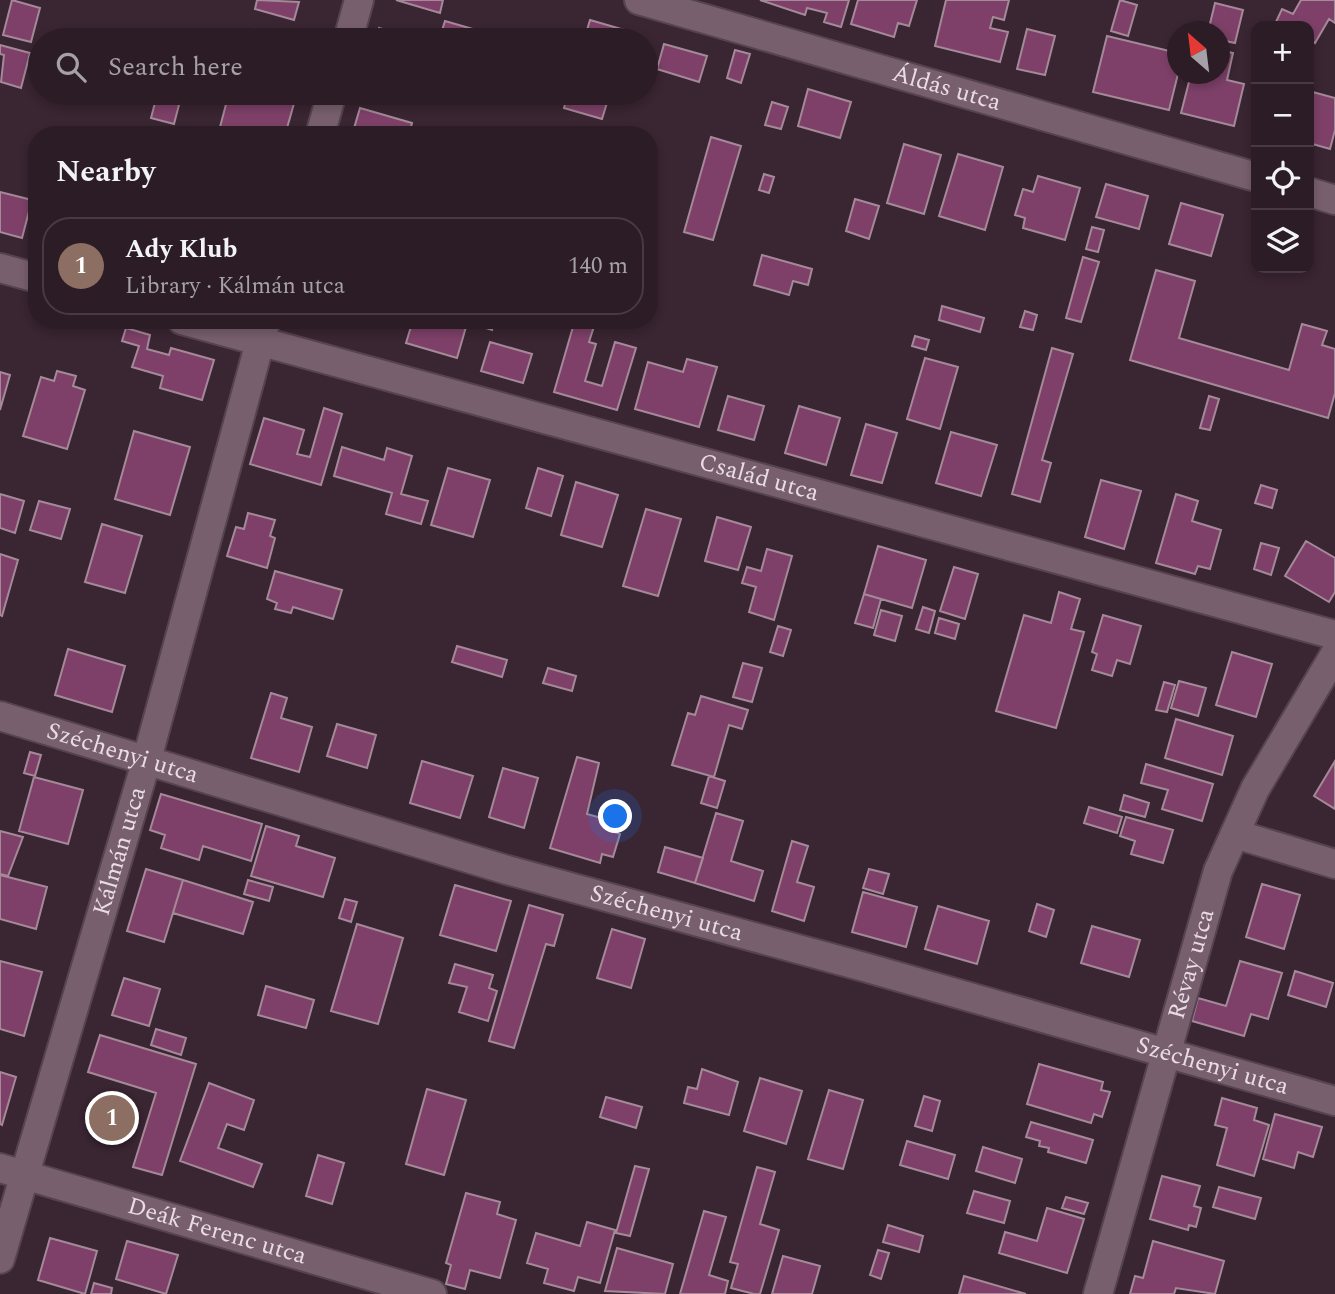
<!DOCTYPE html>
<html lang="en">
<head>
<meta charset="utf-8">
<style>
	body { margin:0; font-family:Spectral,serif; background:#382932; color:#f1f3f6 }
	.controls { position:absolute; right:21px; top:21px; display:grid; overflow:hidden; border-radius:14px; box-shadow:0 4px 10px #0003 }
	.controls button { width:63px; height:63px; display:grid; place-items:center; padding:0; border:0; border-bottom:2px solid #483a43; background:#2c1c26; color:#f1f3f6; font:35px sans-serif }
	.compass { position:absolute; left:1167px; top:21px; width:63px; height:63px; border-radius:50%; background:#2c1c26; box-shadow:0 4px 10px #0003; rotate:332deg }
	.you { position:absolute; left:616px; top:817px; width:24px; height:24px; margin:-18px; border:5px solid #fff; border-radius:50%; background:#1a73e8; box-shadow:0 0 0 10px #1a73e833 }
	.badge { display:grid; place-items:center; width:46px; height:46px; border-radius:50%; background:#89cf49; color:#fff; font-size:23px; font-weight:700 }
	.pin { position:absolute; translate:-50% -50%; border:4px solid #fff; box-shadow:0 2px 7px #0006 }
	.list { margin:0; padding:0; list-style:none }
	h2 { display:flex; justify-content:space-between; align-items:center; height:91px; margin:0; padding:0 28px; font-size:30px }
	h2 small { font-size:23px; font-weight:400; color:#a6a1a7 }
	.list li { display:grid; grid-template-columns:46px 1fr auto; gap:21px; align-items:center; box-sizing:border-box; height:98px; margin:0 14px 14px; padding:0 14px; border:2px solid #483a43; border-radius:28px }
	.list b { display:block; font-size:26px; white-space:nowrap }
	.list p { margin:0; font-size:23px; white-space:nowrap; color:#a6a1a7 }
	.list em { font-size:23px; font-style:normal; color:#a6a1a7 }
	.icon { flex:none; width:38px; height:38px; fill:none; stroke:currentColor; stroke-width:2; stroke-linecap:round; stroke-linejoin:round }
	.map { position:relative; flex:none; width:1335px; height:1294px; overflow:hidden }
	.search { position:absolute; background:#2c1c26; box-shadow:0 4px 10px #0003; left:28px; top:28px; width:630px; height:77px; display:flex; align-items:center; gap:18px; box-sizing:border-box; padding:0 24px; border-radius:38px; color:#a6a1a7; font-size:26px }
	.panel { position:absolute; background:#2c1c26; box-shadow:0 4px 10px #0003; left:28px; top:126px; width:630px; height:203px; border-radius:28px }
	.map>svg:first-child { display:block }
	.building { fill:#7e4068; stroke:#a48998; stroke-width:2 }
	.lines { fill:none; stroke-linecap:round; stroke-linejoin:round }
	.street-casing { stroke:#55434f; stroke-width:32 }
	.street { stroke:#785f6e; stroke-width:28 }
	.labels { text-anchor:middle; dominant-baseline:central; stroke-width:5; stroke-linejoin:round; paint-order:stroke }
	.street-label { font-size:24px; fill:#eadce4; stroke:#1b1217 }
</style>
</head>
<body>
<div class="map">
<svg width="1335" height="1294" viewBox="0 0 1335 1294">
	<rect width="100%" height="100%" fill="#3a2532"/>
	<!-- building -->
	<path class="building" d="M12,0L40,8L31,42L3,35Z
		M257,0L299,2L294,20L255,9Z
		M396,0H443L440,13Z
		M760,0H849L841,27L824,22L827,13L807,8L805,15Z
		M858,0H917L909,26L898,23L894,37L851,24Z
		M946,0H1009L1004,20L993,17L990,28L1008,32L1000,62L935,46Z
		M1120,0L1137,5L1128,36L1111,31Z
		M1301,0H1335V23L1329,19L1315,43L1309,39V26L1275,24L1282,9L1293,14Z
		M1215,3L1243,10L1235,43L1220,40V32H1208Z
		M590,20L628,31L625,40H584Z
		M445,21L497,36L496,40H439Z
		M379,28L423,40H376Z
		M255,29L300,40H252Z
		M1027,29L1055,36L1045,75L1017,69Z
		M1107,36L1178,53V74L1169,110L1093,92Z
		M664,44L707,56L699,82L657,69Z
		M0,45L30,53L21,88L1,82L4,55L0,54Z
		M735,50L750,54L741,83L727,78Z
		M1220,50L1233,53L1227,80L1244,84L1234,126L1181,113L1191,74H1220Z
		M808,89L851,102L840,138L798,126Z
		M1309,91L1335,98V130L1330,149L1309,143Z
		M229,93L255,100L256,93H297L285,135H245L220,127Z
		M568,93H610L602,119L564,108Z
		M157,95L180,101L174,124L151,118Z
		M772,102L788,107L781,129L765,125Z
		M360,108L412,123L409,135H352Z
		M711,137L741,146L713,240L684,232Z
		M904,144L941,155L924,214L887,203Z
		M958,154L1003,167L985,230L939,216Z
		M764,174L774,177L769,193L759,190Z
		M1038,176L1080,188L1065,240L1023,228L1025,218L1015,215L1023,189L1033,192Z
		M1106,184L1148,196L1139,229L1096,217Z
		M0,192L32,200L22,238L0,232Z
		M855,199L879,206L869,239L846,231Z
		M1181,203L1223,215L1211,256L1169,244Z
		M1092,227L1104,230L1098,252L1086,249Z
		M762,255L812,269L808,285L793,281L789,295L754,285Z
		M1083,257L1099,262L1081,322L1066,318Z
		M1156,270L1195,281L1179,338L1289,370L1302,324L1327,331L1322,345L1335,349V393L1328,418L1130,360Z
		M942,306L984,318L980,332L939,320Z
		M1025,311L1037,315L1033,330L1020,327Z
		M413,320H468L457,358L406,343Z
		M475,320H495L492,330L474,324Z
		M575,320H596L589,342L596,344L585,381L602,386L615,342L636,348L617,410L554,392Z
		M126,328L150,335L147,349L169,355L171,348L214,360L202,400L160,388L163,376L132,367L139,346L122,341Z
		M915,336L929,340L926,350L912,346Z
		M490,342L532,354L523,383L481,371Z
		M1052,348L1073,354L1042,460L1051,463L1040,502L1012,494Z
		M925,358L958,367L940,429L907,419Z
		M687,359L717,367L699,427L635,409L648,362L683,372Z
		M57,371L76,376L73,386L85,390L67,449L23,436L41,377L54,381Z
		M0,372L10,375L0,410Z
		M728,396L764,406L754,440L718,430Z
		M1209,396L1219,399L1210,430L1200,428Z
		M799,406L840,418L826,465L785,453Z
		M324,408L342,414L321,485L250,464L264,418L304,430L297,454L310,457Z
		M866,424L897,433L882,483L851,475Z
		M134,431L190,447L170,515L115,499Z
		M951,432L997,445L981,496L936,483Z
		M342,447L384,460L387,448L412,456L401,494L428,501L421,524L386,514L392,493L334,476Z
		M448,468L490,480L473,537L431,525Z
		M538,468L563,476L551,516L526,508Z
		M1101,480L1141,491L1124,549L1085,537Z
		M576,482L618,495L602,547L561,535Z
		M1261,485L1277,490L1272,508L1255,503Z
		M0,494L24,501L15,533L0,528Z
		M1176,494L1198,501L1192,521L1221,530L1210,569L1198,566L1195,574L1156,563Z
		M39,501L70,509L61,539L30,530Z
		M646,509L681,519L658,596L623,586Z
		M248,513L275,520L270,536L275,538L267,568L227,556L236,527L244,529Z
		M717,517L751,527L738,570L705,561Z
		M102,524L142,536L125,593L85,582Z
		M1306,541L1335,558V592L1329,602L1285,576Z
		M1261,543L1279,548L1271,575L1254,569Z
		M878,546L926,560L912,608L864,594Z
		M767,549L792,556L774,620L749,612L756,587L742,583L747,567L761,571Z
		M0,554L18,560L2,616L0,615Z
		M954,567L978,574L965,619L940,611Z
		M275,571L342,590L333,619L293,607L291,613L275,609L277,603L267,599Z
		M1059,592L1080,599L1071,629L1084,632L1056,728L996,711L1024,615L1051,623Z
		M864,594L881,599L873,628L855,623Z
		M923,607L935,611L929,633L916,629Z
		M881,610L902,616L895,641L874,635Z
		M1103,615L1141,626L1130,664L1117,660L1112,676L1092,670L1097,654L1092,652Z
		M939,618L959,624L955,639L935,633Z
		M778,626L791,630L783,656L770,652Z
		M457,646L507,660L502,677L452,662Z
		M68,649L125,666L112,712L55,695Z
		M1232,652L1272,664L1256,717L1216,705Z
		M743,663L762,668L752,702L733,697Z
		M548,668L576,676L572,691L543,683Z
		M1179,681L1206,688L1198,716L1171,708Z
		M1164,682L1175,685L1167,712L1156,710Z
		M271,693L287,698L281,718L312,727L299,772L251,758Z
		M701,696L748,710L742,729L729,725L714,777L672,765L688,713L695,715Z
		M1176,719L1233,736L1222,775L1165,758Z
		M337,724L376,735L367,768L327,756Z
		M30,752L41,755L35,776L24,773Z
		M577,757L599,763L587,814L612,821L609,830L620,834L613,857L602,854L600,863L550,848Z
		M422,761L473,776L460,818L410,803Z
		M1335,761V809L1314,796Z
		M1146,764L1213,784L1202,821L1162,809L1168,790L1141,783Z
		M503,768L538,778L524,828L489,817Z
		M709,776L725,781L717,808L701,803Z
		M34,777L83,790L68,844L19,831Z
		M161,794L262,824L251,861L203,846L199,860L161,848L165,835L150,830Z
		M1124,795L1149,803L1145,817L1120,810Z
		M1089,807L1122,817L1117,833L1084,823Z
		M716,813L743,821L731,861L763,871L754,901L695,883Z
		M1126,817L1173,830L1163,863L1131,854L1135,841L1120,836Z
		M266,826L299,836L296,846L335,858L323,897L251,876Z
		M0,831L23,837L8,876L0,874Z
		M792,841L808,846L797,882L814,887L804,921L772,911Z
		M665,847L703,858L695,883L658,872Z
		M146,869L183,880L164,942L127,931Z
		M869,869L889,874L883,894L863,888Z
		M0,875L47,887L36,929L0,919Z
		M183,880L253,902L243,934L173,913Z
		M248,880L273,887L269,901L244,894Z
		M1262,884L1300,895L1284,949L1246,937Z
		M455,885L511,901L496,951L440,935Z
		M863,892L917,907L906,947L852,932Z
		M345,899L357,902L351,922L339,918Z
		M1037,904L1054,910L1046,937L1029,931Z
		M529,905L563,915L554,946L546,944L514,1048L489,1041Z
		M938,906L989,921L977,964L925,949Z
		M357,924L403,938L378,1024L331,1011Z
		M1092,926L1140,940L1129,977L1081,963Z
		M612,929L645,939L631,988L597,978Z
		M0,961L42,972L24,1036L0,1029Z
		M1240,961L1282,973L1268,1019L1251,1014L1244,1036L1192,1021L1198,998L1226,1006Z
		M455,964L493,975L489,988L497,991L488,1021L459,1012L467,987L449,983Z
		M1295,971L1333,983L1326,1007L1288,995Z
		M124,978L160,989L149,1026L112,1015Z
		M266,986L314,1000L306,1028L258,1015Z
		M156,1029L186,1038L181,1055L151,1045Z
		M100,1035L196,1064L162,1175L133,1167L156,1093L88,1072Z
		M1039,1064L1103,1082L1101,1090L1110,1092L1102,1117L1094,1114L1091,1123L1027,1104Z
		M702,1069L738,1082L729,1115L684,1103L688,1087L697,1089Z
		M0,1072L16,1077L2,1125L0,1124Z
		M760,1078L802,1091L786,1144L744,1131Z
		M209,1083L254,1100L244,1130L227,1124L218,1148L262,1164L253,1187L180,1161Z
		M427,1089L466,1100L444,1175L406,1164Z
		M829,1090L863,1100L843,1169L808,1159Z
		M924,1096L940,1101L932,1131L915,1126Z
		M606,1097L642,1107L636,1128L600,1117Z
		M1222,1098L1257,1108L1254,1120L1269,1125L1254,1176L1217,1165L1227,1128L1215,1125Z
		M1275,1114L1322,1127L1313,1157L1298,1152L1294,1168L1263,1159Z
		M1031,1122L1093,1140L1086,1163L1048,1152L1049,1148L1039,1146L1040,1141L1026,1137Z
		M907,1141L955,1155L948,1179L900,1165Z
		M983,1147L1022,1159L1015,1183L976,1171Z
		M318,1155L344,1163L332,1204L306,1196Z
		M635,1166L649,1169L630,1236L616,1233Z
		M757,1167L775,1172L760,1224L779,1230L760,1294H754L731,1288L738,1264L730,1262Z
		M1162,1176L1200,1186L1194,1206L1201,1208L1196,1227L1189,1225L1188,1230L1150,1219Z
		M1219,1187L1261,1198L1255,1219L1213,1207Z
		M974,1191L1010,1201L1004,1223L967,1213Z
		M466,1193L500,1202L497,1214L516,1220L500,1278L470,1270L465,1289L446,1284L451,1265L446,1263Z
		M1066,1197L1088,1203L1084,1214L1062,1208Z
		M1047,1208L1084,1219L1067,1273L999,1253L1005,1232L1037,1241Z
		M704,1211L726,1217L709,1275L728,1281L725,1294H680Z
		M587,1222L615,1230L600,1283L578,1277L574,1291L544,1283L548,1269L527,1263L536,1233L580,1246Z
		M888,1225L923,1236L919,1252L883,1242Z
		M50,1238L97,1251L85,1294L38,1280Z
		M127,1241L178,1255L166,1294L116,1279Z
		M1153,1241L1224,1261L1215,1294L1176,1288L1174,1294H1130L1135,1276L1143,1278Z
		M617,1248L673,1264L665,1294L605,1291Z
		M878,1250L889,1253L881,1279L870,1275Z
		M783,1256L820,1266L812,1294H772Z
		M964,1276L1026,1294H959Z
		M94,1283L112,1288L111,1294H91Z"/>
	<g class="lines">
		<defs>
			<g id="street">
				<path id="s1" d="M639,0L1256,177"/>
				<path d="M348,40L359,0"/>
				<path d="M320,135L332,93"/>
				<path d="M1309,192L1335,200"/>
				<path d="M0,268L37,278"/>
				<path id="s2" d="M182,320L1335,635"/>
				<path id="s3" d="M0,716L507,870L864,967L1335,1101"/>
				<path d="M1235,834L1335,864"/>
				<path id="s4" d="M0,1168L432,1294"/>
				<path id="s5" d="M0,1259L147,759L266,320"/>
				<path id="s6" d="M1098,1294L1218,871L1255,789L1335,654"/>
			</g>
		</defs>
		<!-- street casing -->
		<use href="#street" class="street-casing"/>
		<!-- street -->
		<use href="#street" class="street"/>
	</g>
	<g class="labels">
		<!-- street labels -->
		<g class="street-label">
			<text stroke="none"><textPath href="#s1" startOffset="320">Áldás utca</textPath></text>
			<text stroke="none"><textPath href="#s2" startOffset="598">Család utca</textPath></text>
			<text stroke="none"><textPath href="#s3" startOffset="128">Széchenyi utca</textPath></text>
			<text stroke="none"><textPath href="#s5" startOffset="425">Kálmán utca</textPath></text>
			<text stroke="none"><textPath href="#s3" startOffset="695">Széchenyi utca</textPath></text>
			<text stroke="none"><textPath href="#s6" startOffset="343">Révay utca</textPath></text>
			<text stroke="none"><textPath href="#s3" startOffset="1262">Széchenyi utca</textPath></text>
			<text stroke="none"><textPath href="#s4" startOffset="226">Deák Ferenc utca</textPath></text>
		</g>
	</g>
</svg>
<div class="controls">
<button>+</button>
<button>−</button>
<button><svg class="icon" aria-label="locate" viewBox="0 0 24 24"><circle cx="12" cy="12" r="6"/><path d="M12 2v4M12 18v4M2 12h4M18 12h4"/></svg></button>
<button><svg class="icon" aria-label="layers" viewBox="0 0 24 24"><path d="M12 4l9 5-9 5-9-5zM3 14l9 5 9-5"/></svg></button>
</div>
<svg class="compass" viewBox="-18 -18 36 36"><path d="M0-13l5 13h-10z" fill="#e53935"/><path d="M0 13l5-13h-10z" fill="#a6a1a7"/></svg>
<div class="you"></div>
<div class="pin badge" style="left:112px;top:1118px;background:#8d6e63">1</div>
<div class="search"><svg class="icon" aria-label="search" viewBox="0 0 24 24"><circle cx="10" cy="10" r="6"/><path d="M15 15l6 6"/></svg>Search here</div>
<section class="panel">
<h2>Nearby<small></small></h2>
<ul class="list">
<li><span class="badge" style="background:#8d6e63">1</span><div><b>Ady Klub</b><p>Library · Kálmán utca</p></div><em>140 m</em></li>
</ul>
</section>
</div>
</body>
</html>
